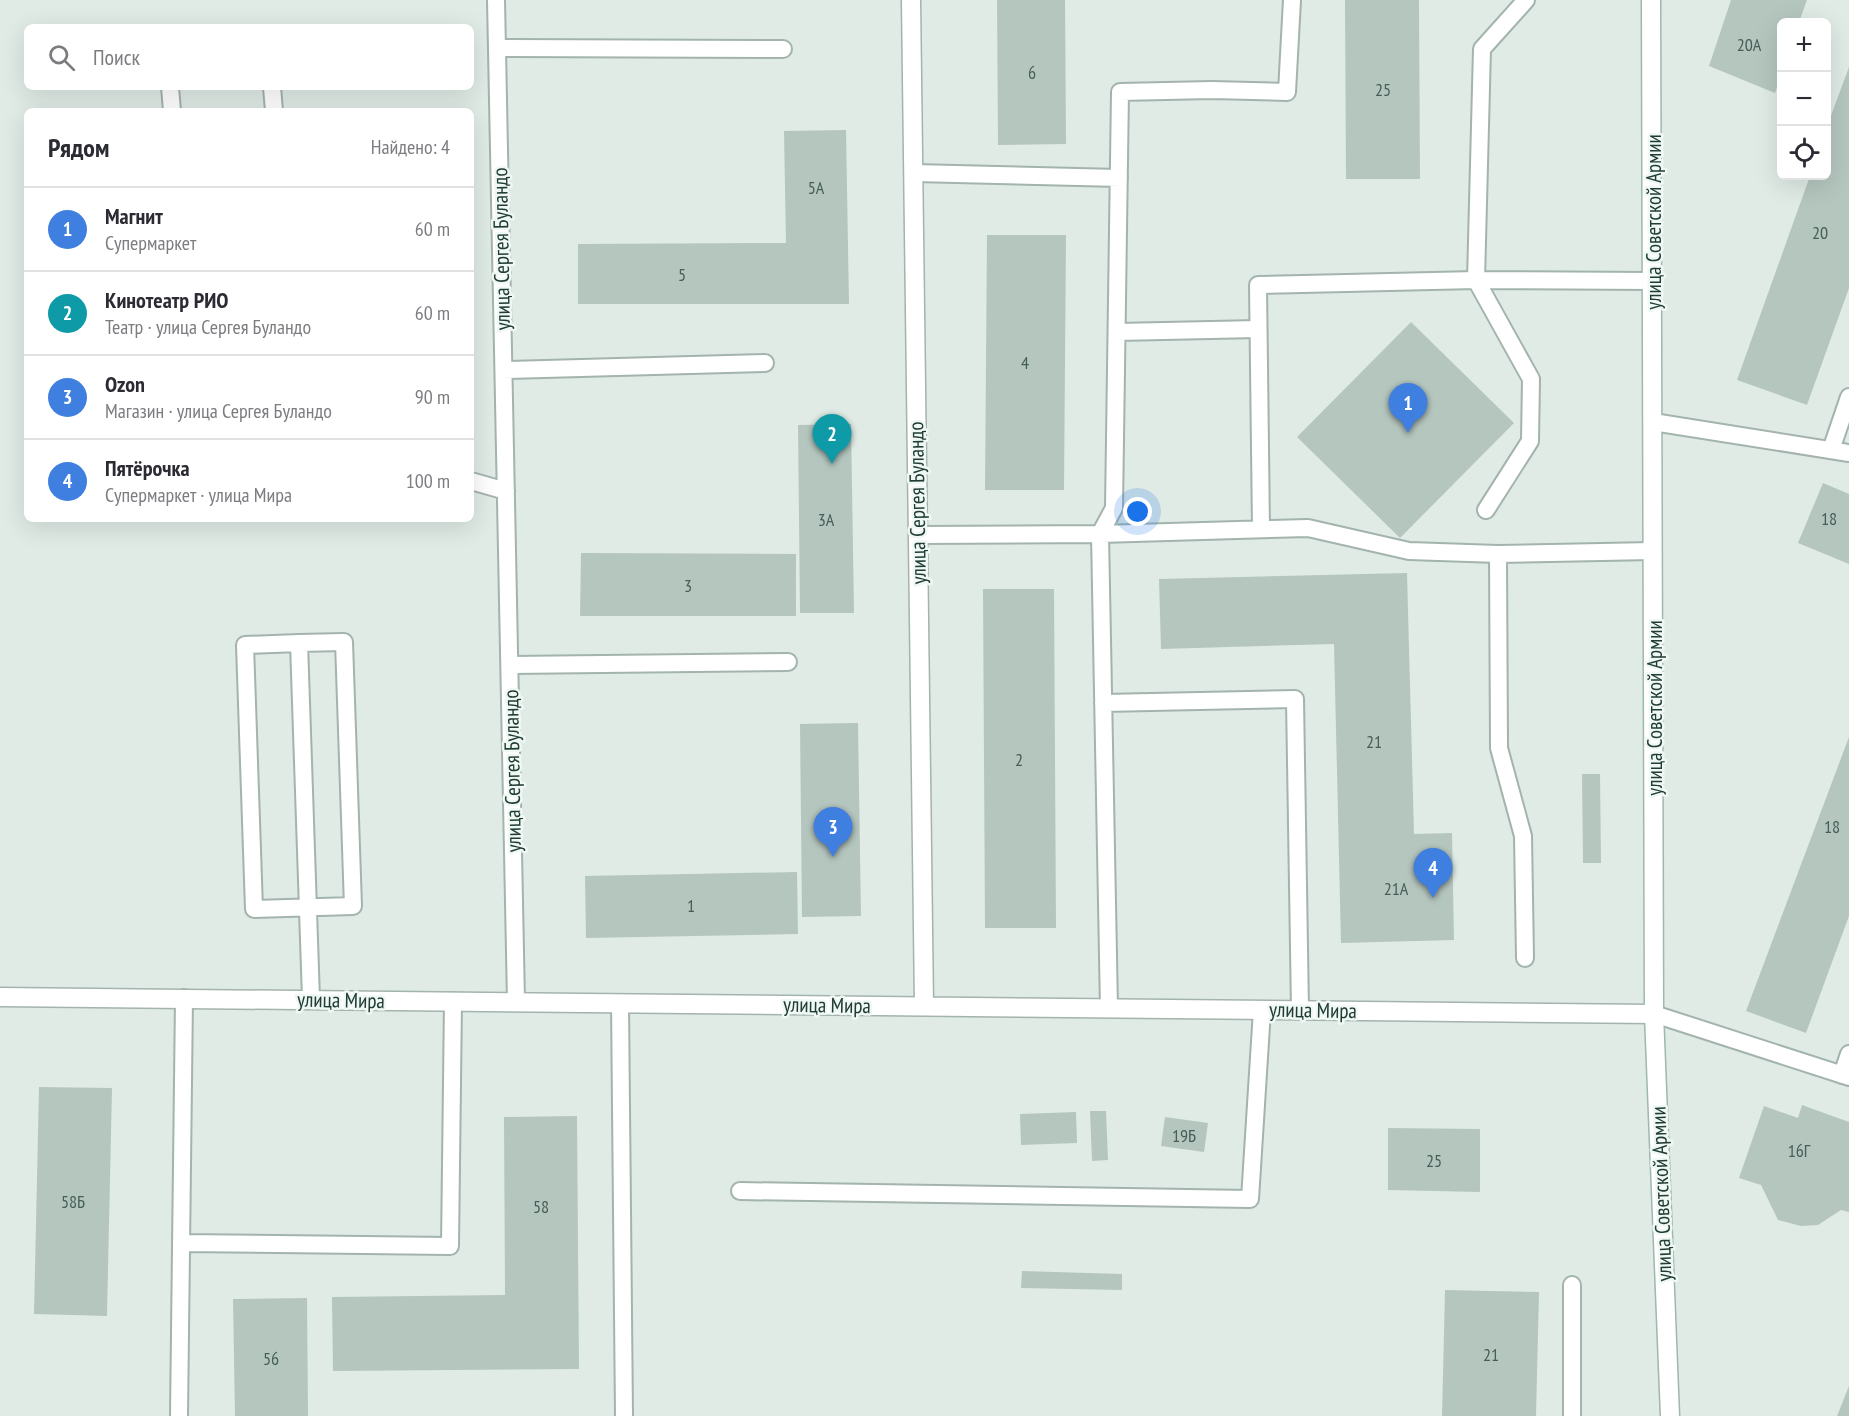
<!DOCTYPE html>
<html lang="ru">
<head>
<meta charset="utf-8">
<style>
	body { margin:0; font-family:"PT Sans Narrow",sans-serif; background:#f2f2f3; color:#2b2b33 }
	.controls { position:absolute; right:18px; top:18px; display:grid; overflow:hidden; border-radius:9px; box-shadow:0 6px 24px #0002 }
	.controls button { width:54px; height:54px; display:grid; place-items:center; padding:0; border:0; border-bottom:2px solid #e1e1e2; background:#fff; color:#2b2b33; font:30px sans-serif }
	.you { position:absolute; left:1138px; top:512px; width:21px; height:21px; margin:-15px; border:4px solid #fff; border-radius:50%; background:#1a73e8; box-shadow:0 0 0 9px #1a73e833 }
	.badge { display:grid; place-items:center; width:39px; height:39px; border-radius:50%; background:#0f766e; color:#fff; font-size:20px; font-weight:700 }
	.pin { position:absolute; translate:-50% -50px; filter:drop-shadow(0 2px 3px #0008) }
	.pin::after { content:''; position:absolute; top:32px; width:21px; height:18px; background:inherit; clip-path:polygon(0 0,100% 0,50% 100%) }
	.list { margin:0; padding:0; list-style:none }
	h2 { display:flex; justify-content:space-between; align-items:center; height:78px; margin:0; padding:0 24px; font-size:26px }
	h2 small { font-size:20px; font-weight:400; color:#7c7c81 }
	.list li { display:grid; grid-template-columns:39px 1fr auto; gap:18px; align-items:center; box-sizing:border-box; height:84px; padding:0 24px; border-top:2px solid #e1e1e2 }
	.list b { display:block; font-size:22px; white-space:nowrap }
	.list p { margin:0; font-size:20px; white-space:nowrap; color:#7c7c81 }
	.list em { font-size:20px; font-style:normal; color:#7c7c81 }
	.icon { flex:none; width:33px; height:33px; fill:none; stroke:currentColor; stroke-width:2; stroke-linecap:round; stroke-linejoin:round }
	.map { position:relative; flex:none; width:1849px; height:1416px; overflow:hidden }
	.search { position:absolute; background:#fff; box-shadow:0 6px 24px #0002; left:24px; top:24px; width:450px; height:66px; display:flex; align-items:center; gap:15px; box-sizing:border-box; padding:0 21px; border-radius:9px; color:#7c7c81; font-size:22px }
	.panel { position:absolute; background:#fff; box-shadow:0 6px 24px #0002; left:24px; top:108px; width:450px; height:414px; border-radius:9px }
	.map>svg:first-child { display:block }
	.building { fill:#b5c6bf }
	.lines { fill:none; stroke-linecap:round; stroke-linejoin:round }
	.lane-casing { stroke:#a3b3ad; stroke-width:20 }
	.street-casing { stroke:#a3b3ad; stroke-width:21 }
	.secondary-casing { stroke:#9eb7af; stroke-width:21 }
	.lane { stroke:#fff; stroke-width:16 }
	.street { stroke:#fff; stroke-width:18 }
	.secondary { stroke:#fff; stroke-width:18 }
	.labels { text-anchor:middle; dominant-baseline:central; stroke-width:5; stroke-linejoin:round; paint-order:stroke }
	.number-label { font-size:18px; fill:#455e58 }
	.street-label { font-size:21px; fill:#203c35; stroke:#f0f8f4 }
</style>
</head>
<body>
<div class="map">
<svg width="1849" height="1416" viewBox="0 0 1849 1416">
	<rect width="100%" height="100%" fill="#e0ebe6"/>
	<!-- building -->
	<path class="building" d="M997,0H1065L1066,144L998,145Z
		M1345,0H1419L1420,179H1346Z
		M1731,0H1807L1799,22H1782V73L1775,93L1709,66Z
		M1849,67V288L1807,405L1737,380L1810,176H1826V129Z
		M846,130L849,304H578V244L786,243L784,131Z
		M987,235H1066L1064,490H985Z
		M1411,322L1514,423L1400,538L1297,437Z
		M851,424L854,613H800L798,425Z
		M1823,483L1849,494V564L1798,543Z
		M581,553L796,554V616H580Z
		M1407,573L1414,834L1452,833L1454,940L1341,943L1334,644L1161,649L1159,579Z
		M983,589H1054L1056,928H985Z
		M858,723L861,916L802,917L800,724Z
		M1849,737V916L1806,1033L1746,1011Z
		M1582,774H1600L1601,863H1583Z
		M797,872L798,934L586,938L585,876Z
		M39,1087L112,1088L107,1316L34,1314Z
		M1802,1105L1849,1122V1212L1841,1210L1818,1225L1801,1226L1778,1220L1761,1185L1739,1178L1764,1106L1798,1118Z
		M1090,1111H1106L1108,1160L1092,1161Z
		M1076,1112L1077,1143L1021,1145L1020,1114Z
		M577,1116L579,1369L333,1371L332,1297L505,1295L504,1117Z
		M1165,1117L1208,1123L1204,1152L1161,1146Z
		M1388,1128L1480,1129V1192L1388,1190Z
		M1022,1271L1122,1274V1290L1021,1288Z
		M1445,1290L1539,1292L1536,1416H1442Z
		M307,1298L308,1416H235L233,1299Z
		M1849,1386V1416H1837Z"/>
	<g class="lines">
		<defs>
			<path id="lane" d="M496,0L516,1002
				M1526,0L1482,49L1476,280L1653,281
				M497,48L783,49
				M170,87L172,111
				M272,87L274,111
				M914,173L1119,178
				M1117,332L1258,329
				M504,370L765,363
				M1653,422L1849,453
				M1831,450L1849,397
				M471,481L506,491
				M1261,529L1258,285L1476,280L1531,379L1530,441L1486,510
				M918,535L1100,534L1308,528L1409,551L1498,554L1653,551
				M1498,554L1499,748L1523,836L1525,958
				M299,643L344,642L353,906L254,909L245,645L299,643L311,999
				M510,665L788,662
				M1103,703L1295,699L1300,1010
				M620,1003L624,1416
				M1109,1008L1100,534L1114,508L1120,92L1212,90L1287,92L1292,0
				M1654,1014L1849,1077
				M1842,1075L1849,1054
				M740,1191L1250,1199L1262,1010
				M181,1243L450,1246L453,1001
				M179,1416L184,998
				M1572,1416V1285"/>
			<path id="street" d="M911,0L924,1006
				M0,997L1654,1014"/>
			<path id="secondary" d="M1651,0L1654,1014L1670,1416"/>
		</defs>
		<!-- lane casing -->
		<use href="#lane" class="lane-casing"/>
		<!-- street casing -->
		<use href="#street" class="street-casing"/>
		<!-- secondary casing -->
		<use href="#secondary" class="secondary-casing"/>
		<!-- lane -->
		<use href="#lane" class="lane"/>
		<!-- street -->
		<use href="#street" class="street"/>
		<!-- secondary -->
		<use href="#secondary" class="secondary"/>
	</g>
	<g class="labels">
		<!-- number labels -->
		<g class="number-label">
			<text x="1749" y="44">20А</text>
			<text x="1032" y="72">6</text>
			<text x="1383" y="89">25</text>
			<text x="816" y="187">5А</text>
			<text x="1820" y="232">20</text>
			<text x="682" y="274">5</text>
			<text x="1025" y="362">4</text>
			<text x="1829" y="518">18</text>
			<text x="826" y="519">3А</text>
			<text x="688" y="585">3</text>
			<text x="1374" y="741">21</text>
			<text x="1019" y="759">2</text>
			<text x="1832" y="826">18</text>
			<text x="1396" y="888">21А</text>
			<text x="691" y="905">1</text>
			<text x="1184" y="1135">19Б</text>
			<text x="1799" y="1150">16Г</text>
			<text x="1434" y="1160">25</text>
			<text x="73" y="1201">58Б</text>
			<text x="541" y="1206">58</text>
			<text x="1491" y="1354">21</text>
			<text x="271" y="1358">56</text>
		</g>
		<!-- street labels -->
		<g class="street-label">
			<text transform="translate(1653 222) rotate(-90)">улица Советской Армии</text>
			<text transform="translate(501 249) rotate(-91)">улица Сергея Буландо</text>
			<text transform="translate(917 503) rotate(-91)">улица Сергея Буландо</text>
			<text transform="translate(1654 708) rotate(-90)">улица Советской Армии</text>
			<text transform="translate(512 771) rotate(-91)">улица Сергея Буландо</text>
			<text transform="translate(341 1000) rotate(1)">улица Мира</text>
			<text transform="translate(827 1005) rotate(1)">улица Мира</text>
			<text transform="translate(1313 1010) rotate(1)">улица Мира</text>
			<text transform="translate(1661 1194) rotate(-92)">улица Советской Армии</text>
		</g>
	</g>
</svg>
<div class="controls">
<button>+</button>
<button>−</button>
<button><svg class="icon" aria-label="locate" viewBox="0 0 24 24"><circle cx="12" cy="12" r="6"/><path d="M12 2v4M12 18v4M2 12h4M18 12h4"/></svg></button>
</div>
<div class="you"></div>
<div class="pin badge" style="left:1408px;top:433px;background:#3f7fe0">1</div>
<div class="pin badge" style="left:832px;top:464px;background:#0f9aa8">2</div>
<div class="pin badge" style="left:833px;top:857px;background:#3f7fe0">3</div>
<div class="pin badge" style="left:1433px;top:898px;background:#3f7fe0">4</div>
<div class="search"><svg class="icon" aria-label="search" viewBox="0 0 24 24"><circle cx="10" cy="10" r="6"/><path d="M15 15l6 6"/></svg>Поиск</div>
<section class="panel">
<h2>Рядом<small>Найдено: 4</small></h2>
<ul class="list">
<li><span class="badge" style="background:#3f7fe0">1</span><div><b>Магнит</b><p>Супермаркет</p></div><em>60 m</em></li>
<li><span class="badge" style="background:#0f9aa8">2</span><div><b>Кинотеатр РИО</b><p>Театр · улица Сергея Буландо</p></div><em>60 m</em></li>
<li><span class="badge" style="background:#3f7fe0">3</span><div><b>Ozon</b><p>Магазин · улица Сергея Буландо</p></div><em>90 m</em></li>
<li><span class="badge" style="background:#3f7fe0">4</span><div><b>Пятёрочка</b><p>Супермаркет · улица Мира</p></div><em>100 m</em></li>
</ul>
</section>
</div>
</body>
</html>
